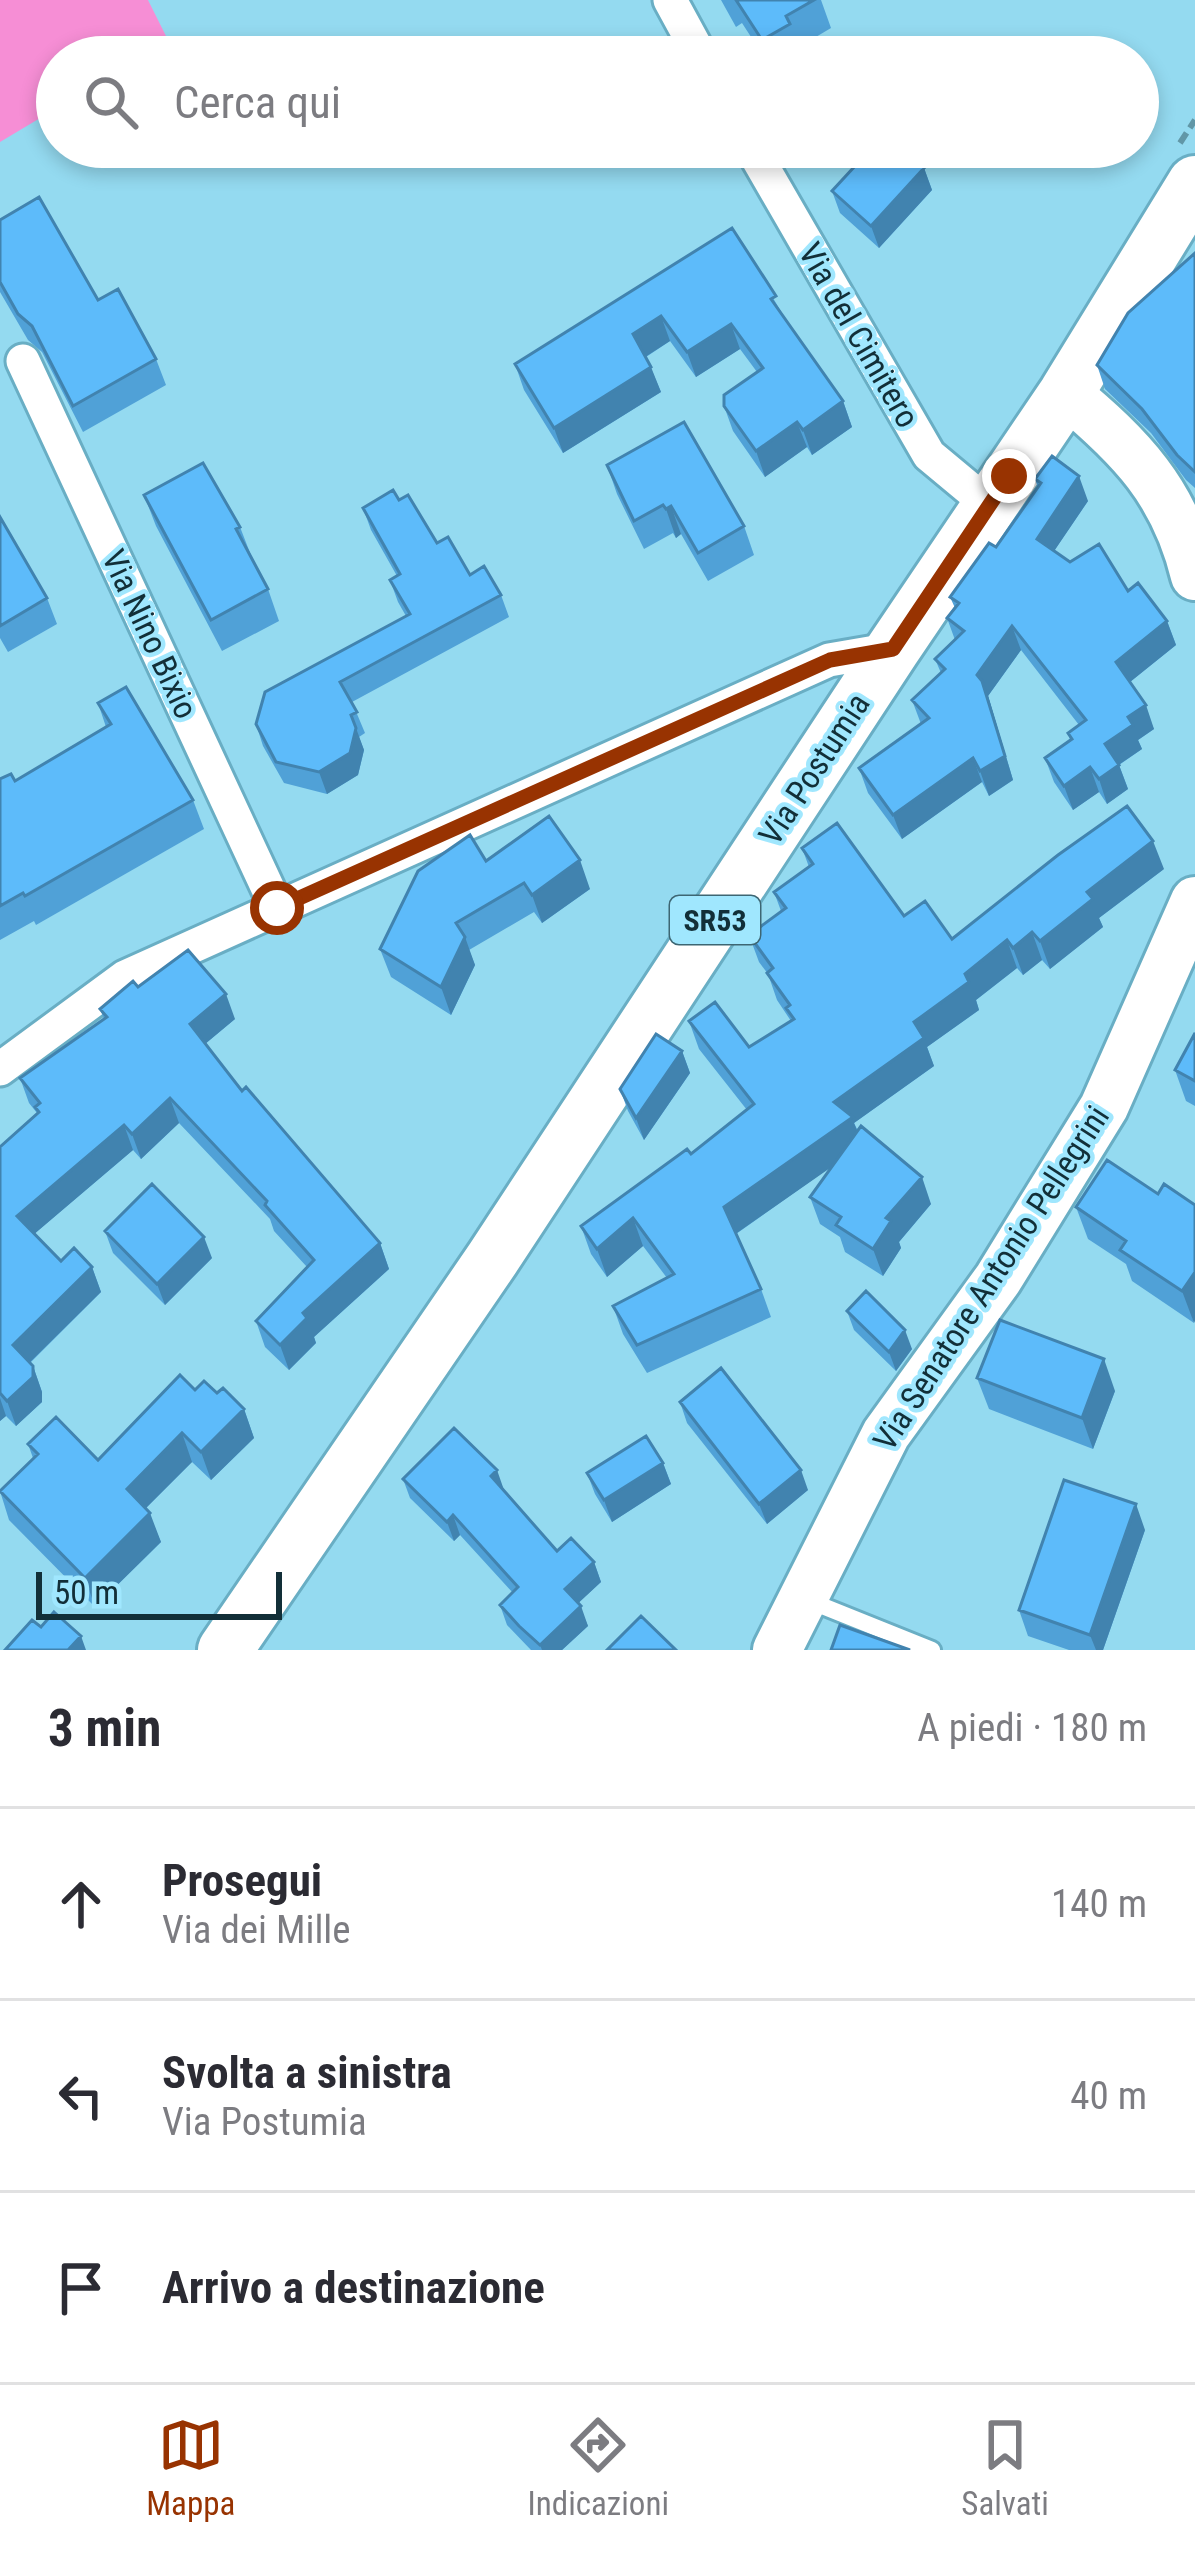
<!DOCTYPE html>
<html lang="it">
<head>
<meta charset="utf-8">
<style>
	body { margin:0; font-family:"Roboto Condensed",sans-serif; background:#f7f7f7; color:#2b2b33 }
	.scale { position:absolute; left:36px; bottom:30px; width:246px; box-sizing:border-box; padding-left:12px; border:6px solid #122f38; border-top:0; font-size:33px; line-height:42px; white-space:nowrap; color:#122f38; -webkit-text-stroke:9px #a0e7fe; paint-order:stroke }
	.stop { position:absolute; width:36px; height:36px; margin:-27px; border:9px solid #983301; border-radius:50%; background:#fff }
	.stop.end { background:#983301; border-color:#fff; box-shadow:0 3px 12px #0008 }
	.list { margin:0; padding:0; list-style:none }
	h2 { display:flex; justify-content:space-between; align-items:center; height:156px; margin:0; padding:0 48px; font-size:51px }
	h2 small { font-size:39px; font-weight:400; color:#7c7c81 }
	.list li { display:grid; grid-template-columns:78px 1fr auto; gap:36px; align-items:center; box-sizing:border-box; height:192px; padding:0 48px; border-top:3px solid #e1e1e2 }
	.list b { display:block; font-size:45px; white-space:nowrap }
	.list p { margin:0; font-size:39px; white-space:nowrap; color:#7c7c81 }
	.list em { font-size:39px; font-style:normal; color:#7c7c81 }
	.icon { flex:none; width:66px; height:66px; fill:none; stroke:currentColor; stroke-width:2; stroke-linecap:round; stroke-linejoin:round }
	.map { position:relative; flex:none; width:1195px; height:1650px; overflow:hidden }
	.search { position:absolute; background:#fff; box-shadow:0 6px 18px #0003; left:36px; right:36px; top:36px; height:132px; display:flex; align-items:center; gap:30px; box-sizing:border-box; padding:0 42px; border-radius:66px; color:#7c7c81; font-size:45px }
	.sheet { height:732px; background:#fff }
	nav { display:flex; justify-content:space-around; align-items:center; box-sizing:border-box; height:168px; border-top:3px solid #e1e1e2; background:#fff; font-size:33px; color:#7c7c81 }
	nav a { display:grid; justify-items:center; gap:6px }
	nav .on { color:#983301 }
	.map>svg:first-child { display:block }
	.grass { fill:#f68ed5 }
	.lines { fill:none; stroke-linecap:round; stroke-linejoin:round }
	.lane-casing { stroke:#69aec4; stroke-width:22 }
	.street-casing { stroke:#69aec4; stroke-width:39 }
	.secondary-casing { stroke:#69aec4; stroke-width:54 }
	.primary-casing { stroke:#69aec4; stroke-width:60 }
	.path { stroke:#6197a7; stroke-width:6; stroke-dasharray:12 6; stroke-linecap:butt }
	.lane { stroke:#fff; stroke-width:16 }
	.street { stroke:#fff; stroke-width:33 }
	.secondary { stroke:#fff; stroke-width:48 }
	.primary { stroke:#fff; stroke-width:54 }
	.wall { fill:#50a1d7 }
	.shaded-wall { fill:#4183af }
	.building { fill:#5dbbfa; stroke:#4183af; stroke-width:3 }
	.route { stroke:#983301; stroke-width:15 }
	.labels { text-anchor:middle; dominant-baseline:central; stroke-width:9; stroke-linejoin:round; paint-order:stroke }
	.shield { fill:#a0e7fe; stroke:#3d6673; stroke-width:3 }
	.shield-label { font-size:30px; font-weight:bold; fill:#122f38 }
	.street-label { font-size:33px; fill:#122f38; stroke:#a0e7fe }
</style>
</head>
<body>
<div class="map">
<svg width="1195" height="1650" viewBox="0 0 1195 1650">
	<rect width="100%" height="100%" fill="#94daf0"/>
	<!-- grass -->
	<path class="grass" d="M0,0H148L169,42L144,57H57V108L0,142Z"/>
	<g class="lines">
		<defs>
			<path id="lane" d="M805,1599L932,1650"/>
			<path id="street" d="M670,0L701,57
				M751,147L929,455L989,505
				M23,361L277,908
				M0,1069L125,977L829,660L893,649"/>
			<path id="secondary" d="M1066,393C1131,447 1175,492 1195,576
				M777,1650L886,1434L998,1279L1104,1107L1195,901"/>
			<path id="primary" d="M225,1650L493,1258L893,649L1066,393L1195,183"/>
		</defs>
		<!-- lane casing -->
		<use href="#lane" class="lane-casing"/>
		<!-- street casing -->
		<use href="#street" class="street-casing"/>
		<!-- secondary casing -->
		<use href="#secondary" class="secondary-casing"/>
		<!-- primary casing -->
		<use href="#primary" class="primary-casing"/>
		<!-- path -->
		<path class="path" d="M1180,143L1195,120"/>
		<!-- lane -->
		<use href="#lane" class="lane"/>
		<!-- street -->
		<use href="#street" class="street"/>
		<!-- secondary -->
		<use href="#secondary" class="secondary"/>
		<!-- primary -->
		<use href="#primary" class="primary"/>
	</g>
	<!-- wall -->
	<path class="wall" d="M721,0H821L831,28L799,47L802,56L799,57H764L742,23L736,27Z
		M859,147H900L924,168L932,190L879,248L840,213L832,191L863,158Z
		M0,220L98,300L156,359L166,385L83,432L42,352L28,340L0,292Z
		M732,228L783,315L843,401L852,427L812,455L807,447L765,477L733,431L724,406L757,372L740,349L696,377L670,341L646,357L661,392L563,453L524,390L515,364Z
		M1195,253V488L1186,480L1151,433L1105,389L1097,365Z
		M607,465L744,526L754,555L708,581L681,534L676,538L673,533L644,549L617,494Z
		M1035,479L1088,501L1054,551L1070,562L1128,591L1167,621L1176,645L1130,682L1154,729L1138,740L1142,749L1119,765L1128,789L1107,804L1099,792L1073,810L1054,782L1045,758L1070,740L1068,733L1079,725L1021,650L988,696L1013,780L989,796L982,782L902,839L868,793L859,768L921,724L912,700L941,673L935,659L955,640L947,618L955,608L950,597L996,547L1038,488Z
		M144,495L240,527L252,558L268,589L279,621L222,651L156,526Z
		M399,500L437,543L470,575L501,595L509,617L352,702L365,733L359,737L364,750L358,775L327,794L284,783L263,746L256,724L406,616L398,602L390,580L397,576L371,530L363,508Z
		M0,517L47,598L57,624L8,652L0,638Z
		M98,703L193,800L204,829L36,925L34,921L0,940V779L15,781L106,727Z
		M802,848L904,916L952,939L1164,869L1099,918L1103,927L1050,969L1042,960L1023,975L1017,968L976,1000L979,1010L927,1047L934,1066L854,1123L858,1131L931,1204L899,1242L901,1248L883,1276L845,1252L840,1237L820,1224L810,1197L832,1166L736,1234L761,1289L771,1317L647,1373L623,1334L613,1306L667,1278L643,1246L607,1277L591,1254L581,1226L691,1154L747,1110L699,1049L689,1021L749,1047L791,1021L777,1000L768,974L759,962L749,935L781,911L774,892L809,867Z
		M486,861L590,889L542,923L534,912L469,950L475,965L451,1015L391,977L380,949Z
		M138,987L235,1019L205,1044L242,1091L380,1243L389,1269L314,1337L316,1343L289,1370L265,1347L256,1321L307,1267L274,1231L270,1219L179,1123L141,1159L133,1150L34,1234L61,1261L92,1267L101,1292L30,1363L33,1366L42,1392V1402L16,1426L6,1416L0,1421V1147L37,1113L29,1103L20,1078L104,1019L100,1009Z
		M1195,1033V1106L1186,1101L1175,1070Z
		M682,1051L690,1073L644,1140L628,1111L620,1089Z
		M1158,1194L1194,1323L1132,1281L1126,1264L1088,1239L1076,1207Z
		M105,1231L212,1258L165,1305L113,1253Z
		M847,1311L912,1349L896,1371L854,1330Z
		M977,1378L1115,1391L1093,1449L989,1409Z
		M195,1390L244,1409L254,1438L211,1480L192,1462L146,1508L161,1542L95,1607L9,1520L0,1491L33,1458L28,1444L98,1460Z
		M680,1402L808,1490L767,1524L687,1423Z
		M663,1463L671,1484L612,1522L595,1494L587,1473Z
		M403,1479L503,1490L557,1551L594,1562L601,1582L578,1603L588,1626L562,1650H531L507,1625L500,1605L513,1593L460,1535L454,1541L410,1498Z
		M1145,1530L1103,1650H1069L1028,1636L1019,1610Z"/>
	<!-- shaded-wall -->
	<path class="shaded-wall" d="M924,168L932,190L879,248L871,226Z
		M661,316L670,341L642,359L633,334Z
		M731,324L740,349L696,377L687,352Z
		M651,367L661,392L563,453L554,428Z
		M843,401L852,427L812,455L803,430Z
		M797,422L807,447L765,477L756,451Z
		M1079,476L1088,501L1046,563L1037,539Z
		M671,506L681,534L676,538L666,509Z
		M1167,621L1176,645L1125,686L1116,662Z
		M1012,626L1021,650L988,696L1013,780L989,796L980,771L977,675Z
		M1146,705L1154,729L1138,740L1142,749L1114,768L1105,744L1128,717Z
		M356,728L364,750L358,775L327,794L319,772Z
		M973,758L982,782L902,839L893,815Z
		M1119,765L1128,789L1107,804L1099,779Z
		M1090,767L1099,792L1073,810L1064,786Z
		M1153,841L1164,869L1099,918L1103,927L1050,969L1040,941L1087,892Z
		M580,860L590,889L542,923L532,895Z
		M1032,932L1042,960L1023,975L1013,948Z
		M465,937L475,965L451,1015L441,987Z
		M1007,940L1017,968L976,1000L979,1010L927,1047L934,1066L854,1123L863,1145L734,1235L724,1207L965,974Z
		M226,994L235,1019L199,1049L190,1024Z
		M682,1051L690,1073L644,1140L636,1118Z
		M170,1098L179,1123L141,1159L132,1134Z
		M124,1125L133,1150L26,1241L17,1216Z
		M922,1177L931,1204L899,1242L901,1248L883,1276L873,1249L886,1218Z
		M633,1218L643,1246L607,1277L597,1249Z
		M204,1237L212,1258L165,1305L157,1284Z
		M380,1243L389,1269L314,1337L316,1343L289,1370L280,1345L303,1313Z
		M92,1267L101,1292L22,1370L13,1345Z
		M1195,1272V1321L1194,1323L1182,1291Z
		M905,1330L912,1349L896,1371L889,1352Z
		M1104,1359L1115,1391L1093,1449L1082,1418Z
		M33,1366L42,1392V1402L16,1426L7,1401Z
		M0,1398L6,1416L0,1421Z
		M244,1409L254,1438L211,1480L201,1452Z
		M182,1433L192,1462L137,1517L127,1489Z
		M663,1463L671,1484L612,1522L604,1500Z
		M497,1470L504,1490L491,1476Z
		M801,1470L808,1490L767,1524L759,1504Z
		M1136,1504L1145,1530L1103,1650H1096L1090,1635Z
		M150,1513L161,1542L95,1607L85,1578Z
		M453,1515L460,1535L454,1541L447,1522Z
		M594,1562L601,1582L572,1609L565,1589Z
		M581,1606L588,1626L562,1650H542L540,1645Z
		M81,1636L86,1650H68Z"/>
	<!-- building -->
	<path class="building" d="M736,0H814L786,16L790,24L762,40Z
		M861,147H900L924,168L871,226L832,191L867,153Z
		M39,197L98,300L118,289L156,359L73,406L32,326L18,314L0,282V220Z
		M732,228L776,296L771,299L843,401L803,430L797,422L756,451L724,406V395L763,368L731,324L687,352L661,316L633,334L651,367L554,428L515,364Z
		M1195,253V472L1177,455L1142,409L1097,365L1128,313Z
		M684,422L744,526L698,553L671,506L666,509L663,505L634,521L607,465Z
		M1052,456L1079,476L1037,539L1070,562L1099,544L1128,591L1138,583L1167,621L1116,662L1146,705L1128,717L1133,725L1105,744L1119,765L1099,779L1090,767L1064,786L1045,758L1072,739L1068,733L1086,720L1012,626L977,675L982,681L1005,756L980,771L973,758L893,815L859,768L929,718L912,700L945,669L935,659L964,631L947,618L959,603L950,597L989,543L996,547L1041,483L1035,479Z
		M203,463L240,527L236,529L268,589L211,620L144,495Z
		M393,490L399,500L408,495L437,543L448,537L470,575L484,566L501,595L340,682L357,712L351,715L356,728L350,753L319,772L276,762L256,724L265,692L410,614L390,580L400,574L363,508Z
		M0,517L47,598L0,626Z
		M126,687L193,800L25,896L23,893L0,906V779L11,774L15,781L111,724L98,703Z
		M1127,806L1153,841L1087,892L1093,899L1040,941L1032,932L1013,948L1007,940L965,974L969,982L914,1022L924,1038L834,1102L853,1117L724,1207L761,1289L637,1345L613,1306L674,1274L633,1218L597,1249L581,1226L687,1149L691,1154L754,1104L689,1021L715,1002L749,1047L794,1019L786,1008L790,1005L767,973L773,968L749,935L786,908L774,892L813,864L802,848L837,823L904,916L925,901L952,939L1058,855Z
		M549,816L580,860L532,895L524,883L456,923L465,937L441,987L380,949L418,871L470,835L486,861Z
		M188,950L226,994L190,1024L242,1091L246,1087L380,1243L303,1313L307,1318L280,1345L256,1321L314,1260L265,1205L267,1201L170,1098L132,1134L124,1125L17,1216L61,1261L74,1248L92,1267L13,1345L33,1366V1377L7,1401L0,1393V1147L39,1112L35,1107L40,1103L20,1078L107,1017L100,1009L133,981L138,987Z
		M1195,1033V1081L1175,1070Z
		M656,1034L682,1051L636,1118L620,1089Z
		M861,1126L922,1177L886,1218L891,1221L873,1249L836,1225L841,1217L810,1197Z
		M1107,1160L1158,1194L1164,1184L1195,1205V1272L1182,1291L1120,1250L1126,1241L1076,1207Z
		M152,1184L204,1237L157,1284L105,1231Z
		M866,1291L905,1330L889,1352L847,1311Z
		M1000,1320L1104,1359L1082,1418L977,1378Z
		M721,1368L801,1470L759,1504L680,1402Z
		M180,1375L195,1390L204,1381L217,1393L223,1388L244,1409L201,1452L182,1433L127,1489L150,1513L85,1578L0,1491L38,1454L28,1444L56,1417L98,1460Z
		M454,1428L497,1470L491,1476L557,1551L571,1538L594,1562L565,1589L581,1606L540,1645L519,1626L500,1605L518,1587L453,1515L447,1522L403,1479Z
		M646,1436L663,1463L604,1500L587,1473Z
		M1064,1480L1136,1504L1090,1635L1019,1610Z
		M54,1612L81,1636L68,1650H5L32,1620L41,1627Z
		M641,1616L676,1650H607Z
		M840,1625L910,1650H831Z"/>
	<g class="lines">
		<!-- route -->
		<path class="route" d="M277,908L830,660L893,649L1009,476"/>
	</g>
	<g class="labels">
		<!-- shield labels -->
		<rect class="shield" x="670" y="896" width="90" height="48" rx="9"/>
		<g class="shield-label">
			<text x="715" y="920">SR53</text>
		</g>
		<!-- street labels -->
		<g class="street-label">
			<text transform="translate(859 335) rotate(60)">Via del Cimitero</text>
			<text transform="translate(150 634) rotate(65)">Via Nino Bixio</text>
			<text transform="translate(814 769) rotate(-57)">Via Postumia</text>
			<text transform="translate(991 1278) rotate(-57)">Via Senatore Antonio Pellegrini</text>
		</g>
	</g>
</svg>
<div class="scale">50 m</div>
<div class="stop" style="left:277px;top:908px"></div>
<div class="stop end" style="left:1009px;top:476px"></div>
<div class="search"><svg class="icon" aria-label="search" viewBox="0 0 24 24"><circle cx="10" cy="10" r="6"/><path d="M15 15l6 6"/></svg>Cerca qui</div>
</div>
<section class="sheet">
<h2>3 min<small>A piedi · 180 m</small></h2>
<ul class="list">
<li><svg class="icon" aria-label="ahead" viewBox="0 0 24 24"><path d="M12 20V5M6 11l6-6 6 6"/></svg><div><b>Prosegui</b><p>Via dei Mille</p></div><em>140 m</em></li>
<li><svg class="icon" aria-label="left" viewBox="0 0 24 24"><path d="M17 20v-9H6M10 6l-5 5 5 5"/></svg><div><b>Svolta a sinistra</b><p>Via Postumia</p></div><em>40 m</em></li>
<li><svg class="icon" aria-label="arrive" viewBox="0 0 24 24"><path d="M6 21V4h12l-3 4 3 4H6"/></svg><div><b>Arrivo a destinazione</b></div></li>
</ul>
</section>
<nav>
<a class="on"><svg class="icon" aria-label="map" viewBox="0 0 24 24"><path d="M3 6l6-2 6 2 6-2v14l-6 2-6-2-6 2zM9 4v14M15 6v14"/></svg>Mappa</a>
<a><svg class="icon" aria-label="directions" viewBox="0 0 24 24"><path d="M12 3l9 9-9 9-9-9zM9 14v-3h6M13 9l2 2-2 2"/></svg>Indicazioni</a>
<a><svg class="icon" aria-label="saved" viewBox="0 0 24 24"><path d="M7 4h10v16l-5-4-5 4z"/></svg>Salvati</a>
</nav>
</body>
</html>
